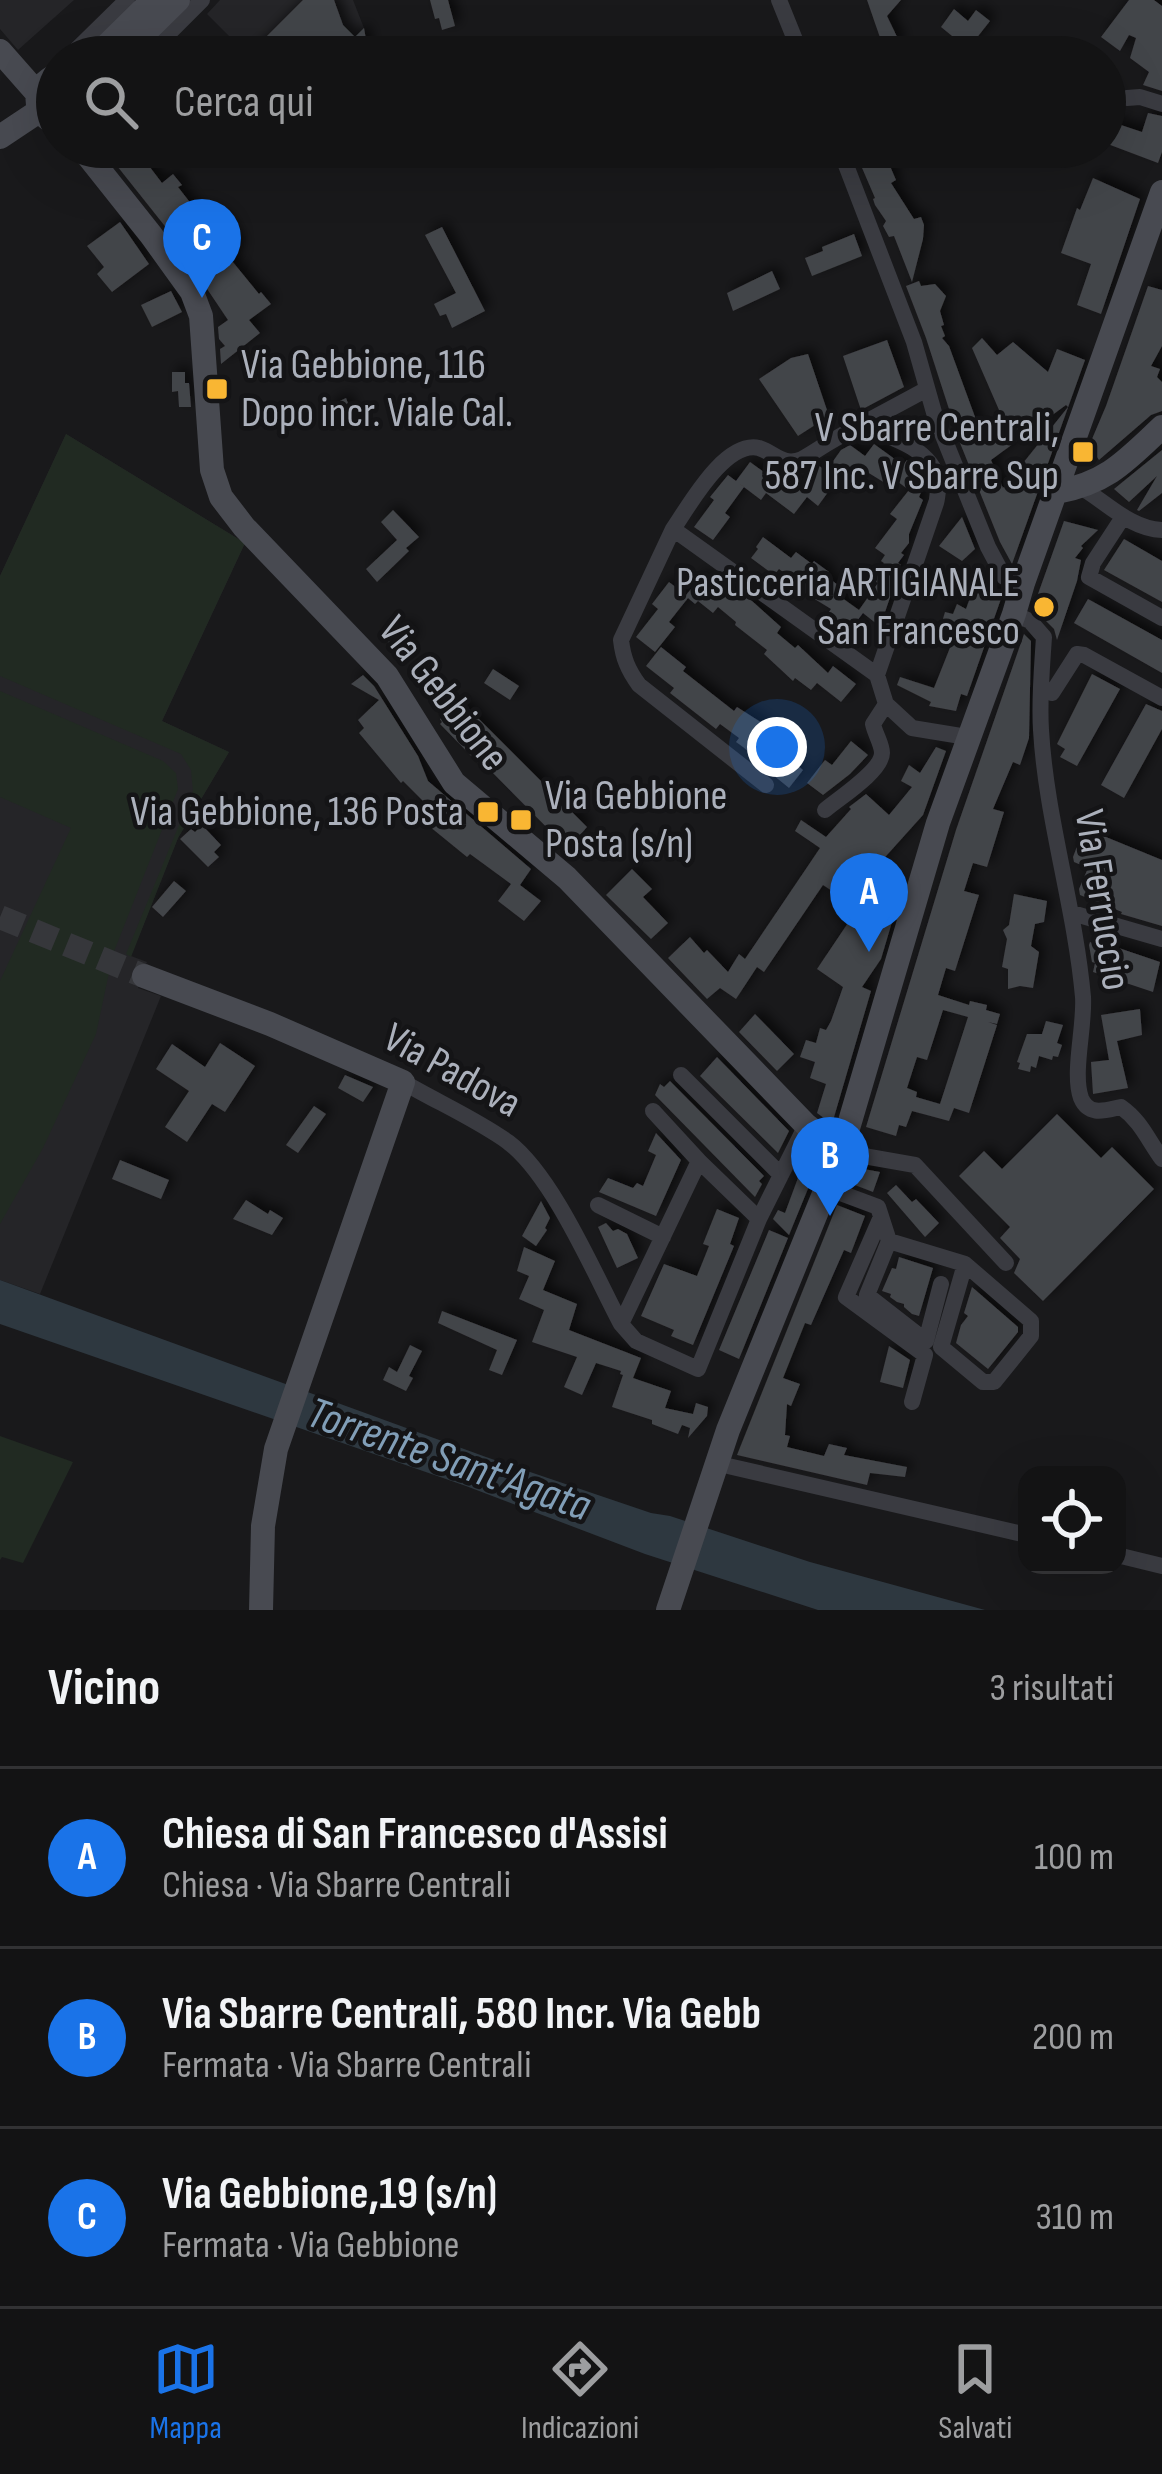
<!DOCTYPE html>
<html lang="it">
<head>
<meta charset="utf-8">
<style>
	body { margin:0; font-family:"Sofia Sans Condensed",sans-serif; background:#1c1c1d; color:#f1f3f6 }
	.controls { position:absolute; right:36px; bottom:36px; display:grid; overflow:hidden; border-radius:24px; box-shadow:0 12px 48px #0002 }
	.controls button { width:108px; height:108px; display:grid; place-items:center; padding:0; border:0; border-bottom:3px solid #323234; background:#131314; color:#f1f3f6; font:60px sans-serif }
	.you { position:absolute; left:777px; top:747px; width:42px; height:42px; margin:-30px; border:9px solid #fff; border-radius:50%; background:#1a73e8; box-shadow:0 0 0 18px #1a73e833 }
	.badge { display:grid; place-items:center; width:78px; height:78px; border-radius:50%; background:#1a73e8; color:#fff; font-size:39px; font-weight:700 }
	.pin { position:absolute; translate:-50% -99px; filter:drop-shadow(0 3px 6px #0008) }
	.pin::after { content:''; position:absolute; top:63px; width:42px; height:36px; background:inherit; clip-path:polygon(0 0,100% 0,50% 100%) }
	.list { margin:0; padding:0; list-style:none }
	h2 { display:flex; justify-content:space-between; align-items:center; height:156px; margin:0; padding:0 48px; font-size:51px }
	h2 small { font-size:39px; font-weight:400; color:#9d9ea0 }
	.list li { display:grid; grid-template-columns:78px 1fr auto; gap:36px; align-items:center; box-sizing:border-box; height:180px; padding:0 48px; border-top:3px solid #323234 }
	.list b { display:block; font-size:45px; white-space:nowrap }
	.list p { margin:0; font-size:39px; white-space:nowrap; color:#9d9ea0 }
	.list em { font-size:39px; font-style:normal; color:#9d9ea0 }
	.icon { flex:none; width:66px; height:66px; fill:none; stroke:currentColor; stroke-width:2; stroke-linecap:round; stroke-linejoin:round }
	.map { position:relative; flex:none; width:1162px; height:1610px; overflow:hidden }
	.search { position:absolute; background:#131314; box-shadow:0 12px 48px #0002; left:36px; right:36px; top:36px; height:132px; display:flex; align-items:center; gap:30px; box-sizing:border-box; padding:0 42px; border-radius:66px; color:#9d9ea0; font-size:45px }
	.sheet { height:696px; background:#131314 }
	nav { display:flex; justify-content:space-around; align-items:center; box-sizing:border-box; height:168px; border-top:3px solid #323234; background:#131314; font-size:33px; color:#9d9ea0 }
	nav a { display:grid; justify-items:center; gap:6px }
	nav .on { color:#1a73e8 }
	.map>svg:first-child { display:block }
	.built { fill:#252528 }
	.green { fill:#212a22 }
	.water { fill:#2e3840 }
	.building { fill:#434448; fill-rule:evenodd; filter:url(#shadow) }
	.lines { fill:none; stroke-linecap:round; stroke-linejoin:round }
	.secondary-tunnel { stroke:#36373b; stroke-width:24; stroke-dasharray:24 12; stroke-linecap:butt }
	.street { stroke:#3a3b41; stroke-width:16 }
	.secondary { stroke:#484a51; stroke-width:24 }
	.poi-dot { fill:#f9b633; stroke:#141416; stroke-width:4.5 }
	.labels { text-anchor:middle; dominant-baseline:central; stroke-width:9; stroke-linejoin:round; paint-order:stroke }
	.poi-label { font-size:42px; fill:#abb0bb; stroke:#141416; text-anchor:end }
	.street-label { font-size:42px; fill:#abb0bb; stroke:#141416 }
	.water-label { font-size:45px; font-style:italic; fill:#819eb7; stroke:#141416 }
</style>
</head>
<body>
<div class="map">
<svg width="1162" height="1610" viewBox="0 0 1162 1610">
	<defs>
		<filter id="shadow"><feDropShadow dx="5.5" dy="-5.5" stdDeviation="6" flood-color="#0009"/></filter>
	</defs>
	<rect width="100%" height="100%" fill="#19191b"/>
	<!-- built -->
	<path class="built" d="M0,0H74L18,50L0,29Z
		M220,0H353L364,28L369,57H243L234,48L231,38L207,14Z
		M66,434L245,543L162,721L229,752L178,838L131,956L147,962L138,988L161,996L40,1294L0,1280V576Z"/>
	<!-- green -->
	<path class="green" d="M66,434L245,543L162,721L229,752L178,838L131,957L126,954L193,791L191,770L181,754L0,676V576Z
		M0,691L163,761L176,773L178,789L113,954L96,1034L43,1148L0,1224V981L71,828L0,797Z
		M0,1436L73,1462L23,1563L2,1557L0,1560Z"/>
	<!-- water -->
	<path class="water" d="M0,1280L486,1457L651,1513L670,1516L810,1562L985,1610H818L645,1554L466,1486L0,1324Z"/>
	<!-- building -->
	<path class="building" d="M303,0H334L343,25L355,37L364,28L369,57H246Z
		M430,0H448L455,26L442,30L439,18L435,19Z
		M867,0H901L887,16L901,45L885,52Z
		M1129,0H1154L1162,6V91L1143,85L1149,72L1130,58L1136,38L1129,35L1120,51L1101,37Z
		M954,9L968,21L976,10L990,21L968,49L941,27Z
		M1148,113L1162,116V152L1158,163L1105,143L1109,121L1142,132Z
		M102,147H123L126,152L132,147H152L143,158L162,183L173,174L182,185L178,187L210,228L220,221L240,246L228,256L259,294L261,292L271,304L249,320L260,333L221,364L220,349L225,346L219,339L218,327L228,320L164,225Z
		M700,147H750V148L702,167L701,163L688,168L682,154Z
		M853,147H871L879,164L887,159L896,180L891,183L914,219L921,217L924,225L923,239L912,282L894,236L889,237L883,226L886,221L875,205L873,199L875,198Z
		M1093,178L1140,199L1101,314L1077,305L1091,264L1061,253L1077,208L1080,210Z
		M120,222L149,264L112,292L97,274L104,267L87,246Z
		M442,227L485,311L452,328L446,314L440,316L434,304L456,293L425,235Z
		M854,234L862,256L812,276L805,258L823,251L822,247Z
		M772,271L780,289L733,311L727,293Z
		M919,281L921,286L935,284L946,296L940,311L944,325L941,326L945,336L942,338L949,346L982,436L1006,426L972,348L982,338L997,355L1013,342L1048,372L1057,349L1085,360L1012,564L1000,542L960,443L926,338L906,286ZM1066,405L1068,407L1003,488L991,460Z
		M1148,286L1162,290V346L1151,366L1160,369L1157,377L1162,382V411L1151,415L1099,460L1090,447L1095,443L1092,439L1106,406Z
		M171,291L182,312L152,327L141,305Z
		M887,340L904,387L861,410L843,356Z
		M808,354L829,416L798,436L759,379L791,358Z
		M172,372H185V383H189L191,407H179L178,391L172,392Z
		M346,398L355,421L335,428L327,407Z
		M874,444L903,465L907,460L918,469L925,483L919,497L923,500L909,534V543L901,553L904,555L898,563L901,565L883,618L878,625L863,613L848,633L826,616L831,609L795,587L798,583L779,569L774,575L751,558L758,549L756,547L763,537L791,558L796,552L812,564L814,561L829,572L826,576L842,588L838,595L859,610L878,583L872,579L884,563L881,561L885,555L875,548L897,519L890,514L909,490L890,476L885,483L859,467L847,484L839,477L818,506L807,497L794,514L766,493L761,500L736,481L750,462L779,483L784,476L800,489L818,465L826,471L841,450L850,445L865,456Z
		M1162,450V493L1139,511L1137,510L1157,476L1129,502L1114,489Z
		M728,475L744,487L725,513L730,517L713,540L694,527L714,500L710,497Z
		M393,510L419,537L406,548L409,551L377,582L366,569L397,540L381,522Z
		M962,517L975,549L962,561L939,546Z
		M1064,521L1098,530L1081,546L1083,548L1075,558L1081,560L1077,581L1057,640L1054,629L1033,608Z
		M1124,539L1162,561V602L1104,570Z
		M703,575L730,597L736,590L752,601L781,627L777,633L795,648L798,645L828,673L833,666L856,684L841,702L817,683L811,690L795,678L793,681L764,654L767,650L735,625L736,622L718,607L713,613L698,601L695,604L688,598L669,622L675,627L655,652L636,637L658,609L652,604L669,582L686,595Z
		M975,584L1003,593L967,696L961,694L956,711L929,706L931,702L897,685L900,677L934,688L953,640L948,636L952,628L942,622L945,612L953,614L957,604L966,609Z
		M1088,599L1162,640V673L1074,623Z
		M405,625L414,637L396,652L381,634L390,626L396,633Z
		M1024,634L1031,641L1029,738L1020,765L1013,762L993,809L1004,812L987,867L973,863L964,891L979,895L955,971L946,968L938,995L969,1005L970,1001L987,1005L986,1010L1000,1014L997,1024L988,1022L997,1025L969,1113L954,1108L949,1121L912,1111L906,1127L899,1125L896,1136L866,1127L956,830ZM943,1010L968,1017L940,1104L916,1097L917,1092L907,1088L917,1057L927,1060Z
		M661,647L686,667L683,671L734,711L737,707L770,728L768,731L784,743L778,750L803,770L789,788L767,770L772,764L753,750L750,753L743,747L736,742L739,738L720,724L716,729L670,693L674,688L646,666Z
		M493,669L519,686L510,700L484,683Z
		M1092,674L1120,689L1077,766L1060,757L1065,749L1057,744Z
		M363,675L374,686L418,756L428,781L531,869L520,885L541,901L524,921L498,901L511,884L470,854L467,857L413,813L423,801L403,781L401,783L359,733L364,728L358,720L379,700L351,684Z
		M462,702L587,827L568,849L487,767L485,770L440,724L442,722L440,719Z
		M1146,704L1162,711V729L1124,798L1101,785Z
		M851,741L868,755L850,774L823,795L807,783L825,760L832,765Z
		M936,747L946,751L923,815L860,885L870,891L864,900L872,909L892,922L881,959L862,987L871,991L832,1124L817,1113L826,1084L810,1078L815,1062L800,1057L806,1040L816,1043L820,1028L826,1030L831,1021L843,987L817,969L858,908L823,885L764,972L757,967L736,999L720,988L707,999L668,958L690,937L704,953L707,950L728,972L739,954L745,959L820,848L795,831L801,820L826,837L851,809L849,807L866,794L889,815L912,787L901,781L909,765L920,773Z
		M202,825L221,845L214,852L219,857L208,867L180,839L191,829L195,832Z
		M1084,828L1162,860V926L1121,914L1122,912L1080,895L1079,889L1088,868L1074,862L1073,857Z
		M632,869L652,889L643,897L668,923L651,939L606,895Z
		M174,881L186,891L163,917L152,907Z
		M1014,894L1047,901L1044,922L1035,924L1031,946L1039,952L1033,988L1020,986L1008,989V969L1002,967L1007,939L1003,930L1009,925Z
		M1098,941L1160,962L1153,992L1093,972L1095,963L1092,962L1089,945L1090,942L1097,945Z
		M1140,1009L1142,1035L1117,1041L1128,1088L1093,1094L1091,1062L1109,1060L1101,1015Z
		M755,1014L794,1054L777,1071L739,1032Z
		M1046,1021L1063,1025L1057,1043L1062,1045L1058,1057L1053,1056L1052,1060L1039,1056L1036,1068L1031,1066L1030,1072L1018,1069L1020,1063L1017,1062L1027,1034H1042Z
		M220,1043L255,1066L225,1112L212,1104L187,1142L165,1127L189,1091L156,1069L172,1044L205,1067Z
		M717,1057L789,1131L778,1153L700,1076Z
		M345,1075L373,1087L363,1102L338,1088Z
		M670,1081L764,1176L759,1181L762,1184L755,1197L655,1095L660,1084L664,1087Z
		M314,1106L326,1114L298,1153L286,1145Z
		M1057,1114L1101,1158L1112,1147L1154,1189L1043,1301L1014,1273L1020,1259L1000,1238L1010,1227L959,1176L984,1151L1002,1169Z
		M656,1133L681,1160L656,1216L599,1192L608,1178L633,1188L637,1183L643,1186L656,1155L648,1151Z
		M809,1148L821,1157L789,1235L773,1219L778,1210L785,1213Z
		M120,1160L169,1180L161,1199L112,1179Z
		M853,1167L880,1172L873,1192L847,1182Z
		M896,1185L912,1202L916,1199L939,1223L925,1237L887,1193Z
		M246,1200L268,1214L270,1210L283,1218L272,1235L233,1219Z
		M541,1201L550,1218L545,1228L547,1230L536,1246L522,1236Z
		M837,1205L865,1216L851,1253L844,1250L811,1325L805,1323L783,1378L800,1384L791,1406L787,1404L785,1435L790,1436L787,1447L824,1456L829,1444L847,1448L844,1455L907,1467L905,1477L870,1473L867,1485L737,1455Z
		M717,1209L739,1218L730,1244L734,1246L693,1345L671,1336L674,1330L641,1316L664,1264L697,1276L709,1246L703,1244Z
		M606,1223L613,1231L618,1229L627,1234L638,1258L617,1268L598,1227Z
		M769,1230L788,1238L739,1359L719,1350Z
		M524,1247L555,1261L543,1290L577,1304L569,1330L641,1358L633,1378L671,1391L665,1408L693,1414L696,1403L708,1407L707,1416L688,1438L690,1428L682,1425L678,1434L652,1424V1420L612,1407L623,1375L620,1374L621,1371L596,1363L582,1395L564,1387L577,1357L532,1342L544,1310L519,1299L529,1276L517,1271Z
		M899,1257L933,1268L919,1316L912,1314L904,1307V1304L897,1302L890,1297L891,1294L882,1291L892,1268L896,1269Z
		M972,1287L1018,1327V1332L988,1369L956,1343L961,1325L968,1316L964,1313Z
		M442,1311L517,1340L502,1375L489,1370L497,1350L438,1323Z
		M410,1345L422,1351L409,1376L413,1378L406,1391L383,1380L389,1367L397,1372Z
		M889,1346L910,1360L903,1388L880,1382Z"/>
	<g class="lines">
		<!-- secondary-tunnel -->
		<path class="secondary-tunnel" d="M0,917L144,976"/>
		<!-- street -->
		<path class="street" d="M779,0L802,57
			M69,57L127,0
			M145,57L202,0
			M1127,98L1140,97L1162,104
			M839,147L914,342L935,416L988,547L1004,577L1023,583
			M860,426C888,436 933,448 938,482C939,484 937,501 936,503L877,675L673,529C689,506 725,440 759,448C775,453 783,467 802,459C813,453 824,445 835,439C865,422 896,406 927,389
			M1082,488C1107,503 1131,529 1162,530
			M1123,517L1093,563L1089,577L1162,618
			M673,529L621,640C623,658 628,670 639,685L766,785
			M1014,614L1030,621L1044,637C1042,668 1039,699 1041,730C1046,818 1075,907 1083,997C1085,1026 1072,1073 1081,1098C1089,1117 1106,1110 1121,1107C1141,1121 1148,1140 1162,1159
			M877,675L886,704L912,728L967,737
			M1052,693L1077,654L1084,655L1162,698
			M825,810C839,798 882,771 882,753C882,744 875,734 873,724L886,704
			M1072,913L1162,939
			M681,1075L781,1175
			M403,1082C437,1102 476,1119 508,1142C553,1176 594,1273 621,1324L636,1341L698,1369L759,1219L806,1125
			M653,1111L699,1161L759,1219
			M841,1152L915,1165L1006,1263
			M827,1188L878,1207L889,1241L867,1295L926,1341L941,1284
			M598,1205L663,1237
			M881,1217L846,1297L925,1355L912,1402
			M889,1241L965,1264L941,1347L983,1382H994L1031,1336V1321L965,1264
			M621,1324L699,1161
			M715,1463L1027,1535
			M1117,1555L1162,1566"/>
		<!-- secondary -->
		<path class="secondary" d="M0,51L37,93
			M95,57L153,0
			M120,57L178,0
			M57,75C31,86 31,113 57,124
			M0,137L39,111
			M81,147L151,235L192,292L201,316L212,470L221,497L244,527L387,676L454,783L567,878L806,1125L841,1152
			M1057,492C1107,483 1126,461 1162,427
			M144,976L270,1024L403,1082L276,1449L263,1526L261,1610
			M668,1610L728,1430L841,1152L938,823L1014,614L1023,583L1162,192"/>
	</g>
	<!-- markers -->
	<g class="poi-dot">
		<rect x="205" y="377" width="24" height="24" rx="6"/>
		<rect x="1071" y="440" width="24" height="24" rx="6"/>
		<circle cx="1044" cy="607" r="12"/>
		<rect x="476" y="800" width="24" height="24" rx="6"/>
		<rect x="509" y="808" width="24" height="24" rx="6"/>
	</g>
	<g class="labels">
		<!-- poi labels -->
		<g class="poi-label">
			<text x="241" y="365" text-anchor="start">Via Gebbione, 116<tspan x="241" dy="48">Dopo incr. Viale Cal.</tspan></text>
			<text x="1059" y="428">V Sbarre Centrali,<tspan x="1059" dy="48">587 Inc. V Sbarre Sup</tspan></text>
			<text x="1020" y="583">Pasticceria ARTIGIANALE<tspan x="1020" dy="48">San Francesco</tspan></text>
			<text x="545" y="796" text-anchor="start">Via Gebbione<tspan x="545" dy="48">Posta (s/n)</tspan></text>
			<text x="464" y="812">Via Gebbione, 136 Posta</text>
		</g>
		<!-- street labels -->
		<g class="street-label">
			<text transform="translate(443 694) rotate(52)">Via Gebbione</text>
			<text transform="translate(1102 900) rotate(81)">Via Ferruccio</text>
			<text transform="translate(452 1071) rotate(29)">Via Padova</text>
		</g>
		<!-- water labels -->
		<g class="water-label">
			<text transform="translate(449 1460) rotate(19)">Torrente Sant'Agata</text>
		</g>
	</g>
</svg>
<div class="controls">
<button><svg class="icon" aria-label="locate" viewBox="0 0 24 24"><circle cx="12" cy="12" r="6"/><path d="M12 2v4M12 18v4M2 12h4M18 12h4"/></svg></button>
</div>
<div class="you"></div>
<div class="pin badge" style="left:869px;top:952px">A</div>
<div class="pin badge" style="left:830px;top:1216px">B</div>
<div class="pin badge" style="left:202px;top:298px">C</div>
<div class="search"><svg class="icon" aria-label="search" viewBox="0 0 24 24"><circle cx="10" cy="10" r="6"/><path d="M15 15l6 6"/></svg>Cerca qui</div>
</div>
<section class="sheet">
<h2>Vicino<small>3 risultati</small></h2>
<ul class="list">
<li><span class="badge">A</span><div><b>Chiesa di San Francesco d'Assisi</b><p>Chiesa · Via Sbarre Centrali</p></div><em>100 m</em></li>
<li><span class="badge">B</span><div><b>Via Sbarre Centrali, 580 Incr. Via Gebb</b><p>Fermata · Via Sbarre Centrali</p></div><em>200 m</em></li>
<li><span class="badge">C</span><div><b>Via Gebbione,19 (s/n)</b><p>Fermata · Via Gebbione</p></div><em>310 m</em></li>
</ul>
</section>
<nav>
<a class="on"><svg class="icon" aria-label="map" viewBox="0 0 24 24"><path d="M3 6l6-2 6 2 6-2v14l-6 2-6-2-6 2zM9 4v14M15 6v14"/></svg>Mappa</a>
<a><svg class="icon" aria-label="directions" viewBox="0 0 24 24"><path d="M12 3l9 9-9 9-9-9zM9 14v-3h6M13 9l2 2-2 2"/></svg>Indicazioni</a>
<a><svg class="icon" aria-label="saved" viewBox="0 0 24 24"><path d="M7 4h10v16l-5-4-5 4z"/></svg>Salvati</a>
</nav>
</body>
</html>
